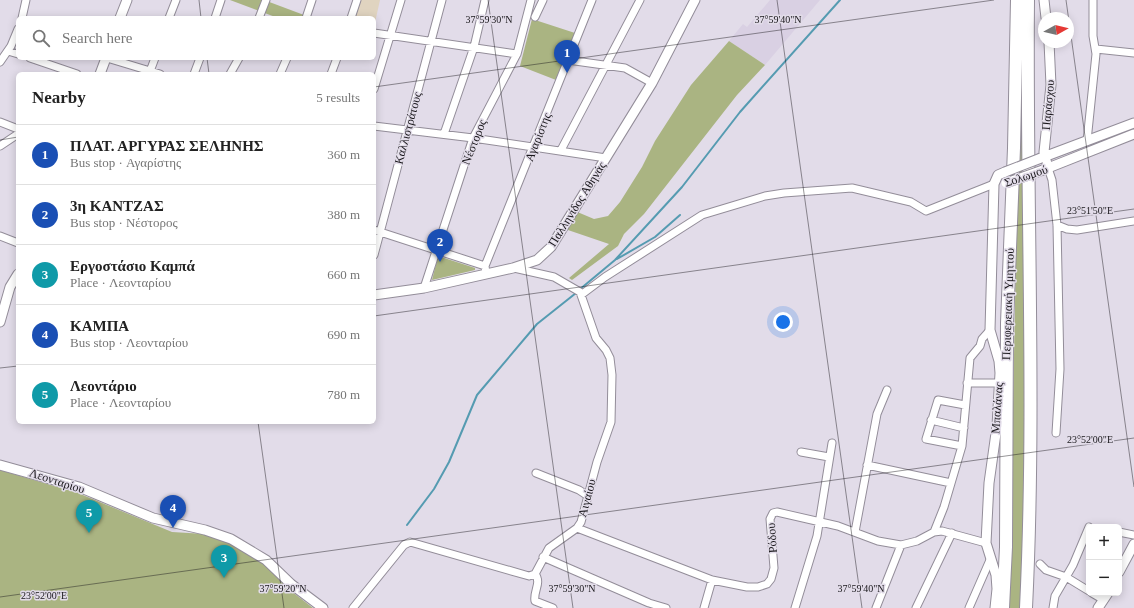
<!DOCTYPE html>
<html lang="en">
<head>
<meta charset="utf-8">
<style>
	body { margin:0; font-family:"Times New Roman",serif; background:#f2f2f2; color:#222 }
	.controls { position:absolute; right:12px; bottom:12px; display:grid; overflow:hidden; border-radius:6px; box-shadow:0 2px 10px #0003 }
	.controls button { width:36px; height:36px; display:grid; place-items:center; padding:0; border:0; border-bottom:1px solid #e0e0e0; background:#fff; color:#222; font:20px sans-serif }
	.compass { position:absolute; left:1038px; top:12px; width:36px; height:36px; border-radius:50%; background:#fff; box-shadow:0 2px 10px #0003; rotate:82deg }
	.you { position:absolute; left:783px; top:322px; width:14px; height:14px; margin:-10px; border:3px solid #fff; border-radius:50%; background:#1a73e8; box-shadow:0 0 0 6px #1a73e833 }
	.badge { display:grid; place-items:center; width:26px; height:26px; border-radius:50%; background:#111827; color:#fff; font-size:13px; font-weight:700 }
	.pin { position:absolute; translate:-50% -33px; filter:drop-shadow(0 1px 2px #0008) }
	.pin::after { content:''; position:absolute; top:21px; width:14px; height:12px; background:inherit; clip-path:polygon(0 0,100% 0,50% 100%) }
	.list { margin:0; padding:0; list-style:none }
	h2 { display:flex; justify-content:space-between; align-items:center; height:52px; margin:0; padding:0 16px; font-size:17px }
	h2 small { font-size:13px; font-weight:400; color:#767676 }
	.list li { display:grid; grid-template-columns:26px 1fr auto; gap:12px; align-items:center; box-sizing:border-box; height:60px; padding:0 16px; border-top:1px solid #e0e0e0 }
	.list b { display:block; font-size:15px; white-space:nowrap }
	.list p { margin:0; font-size:13px; white-space:nowrap; color:#767676 }
	.list em { font-size:13px; font-style:normal; color:#767676 }
	.icon { flex:none; width:22px; height:22px; fill:none; stroke:currentColor; stroke-width:2; stroke-linecap:round; stroke-linejoin:round }
	.map { position:relative; flex:none; width:1134px; height:608px; overflow:hidden }
	.search { position:absolute; background:#fff; box-shadow:0 2px 10px #0003; left:16px; top:16px; width:360px; height:44px; display:flex; align-items:center; gap:10px; box-sizing:border-box; padding:0 14px; border-radius:6px; color:#767676; font-size:15px }
	.panel { position:absolute; background:#fff; box-shadow:0 2px 10px #0003; left:16px; top:72px; width:360px; height:352px; border-radius:6px }
	.map>svg:first-child { display:block }
	.built { fill:#d9d0e3 }
	.education { fill:#e0d4c0 }
	.green { fill:#aab482 }
	.lines { fill:none; stroke-linecap:round; stroke-linejoin:round }
	.stream { stroke:#559bb1; stroke-width:2 }
	.street-casing { stroke:#938d99; stroke-width:9 }
	.secondary-casing { stroke:#938d99; stroke-width:11 }
	.highway-casing { stroke:#938d99; stroke-width:14 }
	.street { stroke:#fff; stroke-width:7 }
	.secondary { stroke:#fff; stroke-width:9 }
	.highway { stroke:#fff; stroke-width:12 }
	.secondary-bridge-casing { stroke:#938d99; stroke-width:11; stroke-linecap:butt }
	.secondary-bridge { stroke:#fff; stroke-width:9 }
	.ticks { fill:none; stroke:#19171b; stroke-width:1; stroke-opacity:0.45 }
	.labels { text-anchor:middle; dominant-baseline:central; stroke-width:3; stroke-linejoin:round; paint-order:stroke }
	.street-label { font-size:12px; fill:#19171b; stroke:#e2dce9 }
	.ticks-label { font-size:10px; text-anchor:middle; fill:#19171b; stroke:#e2dce9; stroke-width:3; stroke-linejoin:round; paint-order:stroke }
</style>
</head>
<body>
<div class="map">
<svg width="1134" height="608" viewBox="0 0 1134 608">
	<rect width="100%" height="100%" fill="#e2dce9"/>
	<!-- built -->
	<path class="built" d="M770,0H820L765,65L729,41L743,24L747,27Z"/>
	<!-- education -->
	<path class="education" d="M358,0H380L374,27V18H353Z"/>
	<!-- green -->
	<path class="green" d="M230,0H264L304,15L303,18H278Z
		M1021,0L1024,185V550L1021,608H1009Z
		M532,19L575,33L556,80L520,66Z
		M729,41L765,65L737,95L644,214L624,234L618,246L572,280L569,278L609,244L565,229L575,211L594,219L608,216L620,202L642,167L655,141L691,85Z
		M438,256L475,268V270L432,280Z
		M0,470L78,493L172,532L205,534L224,540L264,564L291,591L313,608H0Z"/>
	<g class="lines">
		<!-- stream -->
		<path class="stream" d="M617,259L655,237L680,215
			M579,290L615,260L682,187L740,112L840,0
			M407,525L434,489L449,462L477,395L537,324L576,293"/>
		<defs>
			<path id="street" d="M535,17L543,0
				M22,18L26,0
				M169,18L176,0
				M215,18L221,0
				M259,18L266,0
				M306,18L312,0
				M351,18L357,0
				M374,33L517,54
				M1096,49L1134,53
				M8,51L18,54
				M30,58L77,74
				M107,58L160,74
				M568,60L625,68L652,83
				M0,62L11,46L18,29
				M149,74L155,58
				M194,74L200,58
				M230,74L239,58
				M280,74L287,58
				M331,74L337,58
				M374,89L401,0
				M0,122L18,129
				M374,126L473,138L606,158
				M444,134L474,47L485,0
				M1087,141L1096,54L1093,36V0
				M0,146L18,134
				M561,150L640,0
				M1048,168L1052,180L1057,225L1060,369L1056,433
				M1057,225L1067,229L1077,230L1134,221
				M374,230L485,266
				M0,236L18,243
				M374,255L442,0
				M486,273L485,266L592,0
				M424,288L473,138L517,54L531,0
				M581,295L605,277L702,215L765,196L784,193L852,188L911,202L926,211L994,184
				M967,383H999
				M931,420L964,428
				M962,446L926,439L938,400L965,405
				M801,452L829,457
				M867,465L951,483
				M536,473L579,490L588,496
				M577,528L712,580L747,587H758L767,584L771,579L774,568L770,519L773,513L777,512L838,526L878,541L901,545L917,541L934,532L942,531L986,543
				M855,532L877,414L887,390
				M934,532L944,507L962,446L970,358L980,346L982,339L990,330
				M1119,532L1134,535
				M543,557L649,603L666,608
				M1040,564L1046,570L1066,577L1089,591
				M535,574C542,583 533,591 535,601L553,608
				M1092,593L1104,600
				M353,608L404,545L410,542L529,576L535,574L549,548L577,528L581,522L597,462L611,422L612,375L610,358L606,350L596,338L580,292L554,277L514,268
				M704,608L712,580
				M795,608L817,536L832,443
				M876,608L901,545
				M916,608L952,533
				M969,608L990,560
				M1053,608L1055,596L1073,565L1089,527"/>
			<path id="secondary" d="M1044,0L1046,18
				M120,18L127,0
				M100,74L106,58
				M1041,158L1134,123
				M1048,168L1044,152L1051,85L1049,42
				M1043,170L1134,134
				M374,295L424,288L513,268L537,260L551,247L652,83L695,0
				M0,322L10,287L18,274
				M0,465L79,487L153,518L205,530L231,539L266,560L291,584L323,608
				M1119,572L1134,544
				M995,608L997,589L996,575L986,543L989,483L997,426L1000,373L999,361L990,330L994,184L998,175L1005,172
				M1098,608L1108,593"/>
			<path id="highway" d="M1003,608L1006,547L1007,323L1014,148L1017,0
				M1026,608C1036,405 1026,203 1028,0"/>
		</defs>
		<!-- street casing -->
		<use href="#street" class="street-casing"/>
		<!-- secondary casing -->
		<use href="#secondary" class="secondary-casing"/>
		<!-- highway casing -->
		<use href="#highway" class="highway-casing"/>
		<!-- street -->
		<use href="#street" class="street"/>
		<!-- secondary -->
		<use href="#secondary" class="secondary"/>
		<!-- highway -->
		<use href="#highway" class="highway"/>
		<defs>
			<path id="secondary-bridge" d="M1005,172L1041,158
				M1006,183L1043,170"/>
		</defs>
		<!-- secondary-bridge casing -->
		<use href="#secondary-bridge" class="secondary-bridge-casing"/>
		<!-- secondary-bridge -->
		<use href="#secondary-bridge" class="secondary-bridge"/>
	</g>
	<!-- ticks -->
	<path class="ticks" d="M199,0L201,18M488,0L573,608M777,0L862,608M1066,0L1134,487M207,58L209,74M374,87L994,0M0,140L18,137M374,316L1134,209M0,368L18,366M258,422L284,608M0,597L1134,438"/>
	<g class="labels">
		<!-- street labels -->
		<g class="street-label">
			<text transform="translate(1048 105) rotate(-85)">Παράσχου</text>
			<text transform="translate(408 128) rotate(-75)">Καλλιστράτους</text>
			<text transform="translate(538 137) rotate(-68)">Αγαρίστης</text>
			<text transform="translate(474 142) rotate(-68)">Νέστορος</text>
			<text transform="translate(1026 176) rotate(-19)">Σολωμού</text>
			<text transform="translate(577 204) rotate(-58)">Παλληνίδος Αθηνάς</text>
			<text transform="translate(1008 304) rotate(-88)">Περιφερειακή Υμηττού</text>
			<text transform="translate(997 408) rotate(-86)">Μπαλάνας</text>
			<text transform="translate(57 481) rotate(18)">Λεονταρίου</text>
			<text transform="translate(587 498) rotate(-75)">Αιγαίου</text>
			<text transform="translate(772 538) rotate(-94)">Ρόδου</text>
		</g>
	</g>
	<g class="ticks-label">
		<text x="489" y="23">37°59'30"N</text>
		<text x="778" y="23">37°59'40"N</text>
		<text x="1090" y="214">23°51'50"E</text>
		<text x="1090" y="443">23°52'00"E</text>
		<text x="283" y="592">37°59'20"N</text>
		<text x="572" y="592">37°59'30"N</text>
		<text x="861" y="592">37°59'40"N</text>
		<text x="44" y="599">23°52'00"E</text>
	</g>
</svg>
<div class="controls">
<button>+</button>
<button>−</button>
</div>
<svg class="compass" viewBox="-18 -18 36 36"><path d="M0-13l5 13h-10z" fill="#e53935"/><path d="M0 13l5-13h-10z" fill="#767676"/></svg>
<div class="you"></div>
<div class="pin badge" style="left:567px;top:73px;background:#1a4fb4">1</div>
<div class="pin badge" style="left:440px;top:262px;background:#1a4fb4">2</div>
<div class="pin badge" style="left:224px;top:578px;background:#0f9aa8">3</div>
<div class="pin badge" style="left:173px;top:528px;background:#1a4fb4">4</div>
<div class="pin badge" style="left:89px;top:533px;background:#0f9aa8">5</div>
<div class="search"><svg class="icon" aria-label="search" viewBox="0 0 24 24"><circle cx="10" cy="10" r="6"/><path d="M15 15l6 6"/></svg>Search here</div>
<section class="panel">
<h2>Nearby<small>5 results</small></h2>
<ul class="list">
<li><span class="badge" style="background:#1a4fb4">1</span><div><b>ΠΛΑΤ. ΑΡΓΥΡΑΣ ΣΕΛΗΝΗΣ</b><p>Bus stop · Αγαρίστης</p></div><em>360 m</em></li>
<li><span class="badge" style="background:#1a4fb4">2</span><div><b>3η ΚΑΝΤΖΑΣ</b><p>Bus stop · Νέστορος</p></div><em>380 m</em></li>
<li><span class="badge" style="background:#0f9aa8">3</span><div><b>Εργοστάσιο Καμπά</b><p>Place · Λεονταρίου</p></div><em>660 m</em></li>
<li><span class="badge" style="background:#1a4fb4">4</span><div><b>ΚΑΜΠΑ</b><p>Bus stop · Λεονταρίου</p></div><em>690 m</em></li>
<li><span class="badge" style="background:#0f9aa8">5</span><div><b>Λεοντάριο</b><p>Place · Λεονταρίου</p></div><em>780 m</em></li>
</ul>
</section>
</div>
</body>
</html>
